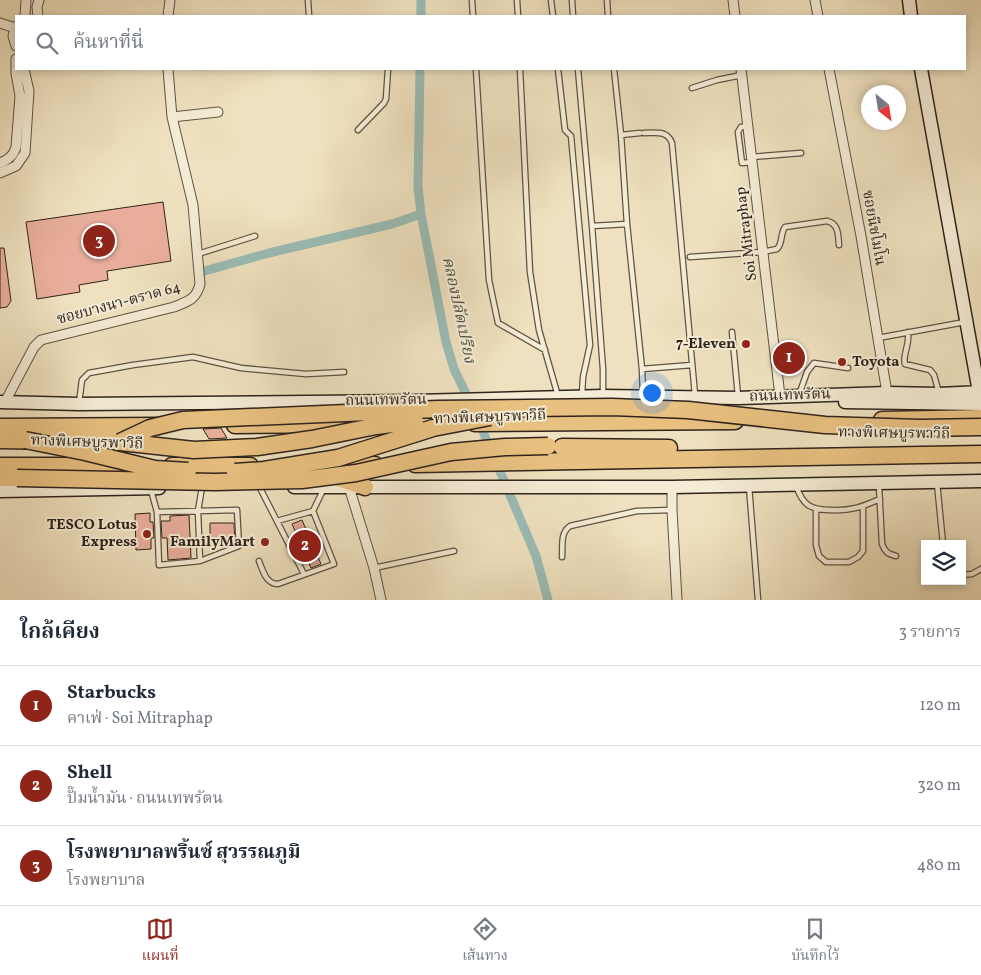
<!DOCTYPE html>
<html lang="th">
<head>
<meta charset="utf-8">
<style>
	body { margin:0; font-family:Vollkorn,"Noto Serif Thai",serif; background:#f2f2f3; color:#1f2937 }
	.controls { position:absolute; right:15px; bottom:15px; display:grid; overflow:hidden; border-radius:0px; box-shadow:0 2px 8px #0003 }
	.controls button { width:45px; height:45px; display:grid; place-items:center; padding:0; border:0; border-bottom:1px solid #e0e1e3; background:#fff; color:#1f2937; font:25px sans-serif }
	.compass { position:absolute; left:861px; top:85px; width:45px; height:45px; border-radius:50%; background:#fff; box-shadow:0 2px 8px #0003; rotate:150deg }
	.you { position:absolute; left:651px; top:392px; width:18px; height:18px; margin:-12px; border:4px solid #fff; border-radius:50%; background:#1a73e8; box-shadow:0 0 0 8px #1a73e833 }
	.badge { display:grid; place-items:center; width:32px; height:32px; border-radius:50%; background:#8f2418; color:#fff; font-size:16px; font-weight:700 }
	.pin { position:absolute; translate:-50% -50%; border:2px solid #fff; box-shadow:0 1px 5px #0006 }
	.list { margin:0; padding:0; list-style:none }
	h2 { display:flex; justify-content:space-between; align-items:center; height:65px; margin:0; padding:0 20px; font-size:21px }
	h2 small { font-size:16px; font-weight:400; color:#747a83 }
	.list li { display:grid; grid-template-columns:32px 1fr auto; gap:15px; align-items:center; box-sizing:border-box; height:80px; padding:0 20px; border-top:1px solid #e0e1e3 }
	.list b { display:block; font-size:19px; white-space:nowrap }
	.list p { margin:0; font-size:16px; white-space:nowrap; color:#747a83 }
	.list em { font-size:16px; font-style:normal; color:#747a83 }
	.icon { flex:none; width:28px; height:28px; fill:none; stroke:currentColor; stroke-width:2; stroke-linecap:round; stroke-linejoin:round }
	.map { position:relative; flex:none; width:981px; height:600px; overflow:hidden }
	.search { position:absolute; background:#fff; box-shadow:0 2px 8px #0003; left:15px; right:15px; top:15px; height:55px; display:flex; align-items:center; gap:12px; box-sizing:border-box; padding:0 18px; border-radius:0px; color:#747a83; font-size:19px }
	.sheet { height:305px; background:#fff }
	nav { display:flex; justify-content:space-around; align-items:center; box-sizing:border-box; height:70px; border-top:1px solid #e0e1e3; background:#fff; font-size:14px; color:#747a83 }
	nav a { display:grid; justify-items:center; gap:2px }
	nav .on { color:#8f2418 }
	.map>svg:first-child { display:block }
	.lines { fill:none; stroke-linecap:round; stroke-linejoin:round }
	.canal { stroke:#9abcb6; stroke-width:9 }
	.building { fill:#e8ae9b; stroke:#2e241c }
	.lane-casing { stroke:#5e5345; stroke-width:7 }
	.street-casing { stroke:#5e5345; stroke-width:11 }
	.secondary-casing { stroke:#2e241c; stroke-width:15 }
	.highway-casing { stroke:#2e241c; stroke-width:19 }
	.lane { stroke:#f5ecd5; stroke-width:4.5 }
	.street { stroke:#f5ecd5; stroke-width:9 }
	.secondary { stroke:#f5ecd5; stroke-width:12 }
	.highway { stroke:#e8c080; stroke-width:16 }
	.highway-bridge-casing { stroke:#2e241c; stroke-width:19; stroke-linecap:butt }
	.highway-bridge { stroke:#e8c080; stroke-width:16 }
	.poi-dot { fill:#8f2418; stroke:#f5ecd5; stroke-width:2 }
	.labels { text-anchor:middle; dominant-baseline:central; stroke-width:4; stroke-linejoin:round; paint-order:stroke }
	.street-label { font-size:15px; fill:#2e241c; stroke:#f5ecd5 }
	.poi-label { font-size:15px; font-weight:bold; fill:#2e241c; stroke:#f5ecd5; text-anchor:end }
	.water-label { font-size:16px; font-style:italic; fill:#4e524a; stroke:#f5ecd5 }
</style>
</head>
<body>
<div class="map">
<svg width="981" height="600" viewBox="0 0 981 600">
	<rect width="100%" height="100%" fill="#efe1bf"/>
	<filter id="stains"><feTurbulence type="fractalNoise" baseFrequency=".004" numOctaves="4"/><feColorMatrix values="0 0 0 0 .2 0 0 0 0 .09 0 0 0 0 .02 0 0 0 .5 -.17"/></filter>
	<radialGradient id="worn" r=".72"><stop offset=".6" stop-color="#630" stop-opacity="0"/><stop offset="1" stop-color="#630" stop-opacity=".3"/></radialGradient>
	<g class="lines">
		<!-- canal -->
		<path class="canal" d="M421,0V16
			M420,69L418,187L421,214L446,342L454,369L471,404
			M201,272L269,253L392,224L421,214
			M478,420L536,556L548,600"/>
	</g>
	<!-- building -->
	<path class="building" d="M163,202L171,261L107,271L108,280L79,285L80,292L37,299L26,222Z
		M0,248H4L11,301L7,307L0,308Z
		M221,428L227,438L209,439L203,429Z
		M150,513V522H153L154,538H151V549L136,550L135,514Z
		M189,515L191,558L168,560L167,538H162L161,521H170V516Z
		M302,520L321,564L311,568L292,524Z
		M210,523H234L235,543H210Z"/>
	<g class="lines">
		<defs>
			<path id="lane" d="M308,0L309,16
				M472,0L473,16
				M517,0L518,16
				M551,0L553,16
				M572,0L573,16
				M607,0L608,16
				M476,69L489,280L498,323L545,350
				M520,69L530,272L539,330L558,396
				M558,69L565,130L571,136L590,345L583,377L582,395
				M578,69L592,226
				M614,69L621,135
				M692,88L717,80L742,75
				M748,126L741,127L738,132L742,163L752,162
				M358,130L384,103L386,99L388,69
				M644,133C656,133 667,130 672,143L695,395
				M751,157L801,153
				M627,224L642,369L643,394
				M198,254L255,236
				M690,257L762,252L777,249C783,243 780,234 785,227L827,221C839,224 838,235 839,245
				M732,332L738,396
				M908,332C910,346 902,355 905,364L930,370L934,375L939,393
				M878,338L965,322
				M642,369L692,365
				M603,395V369L592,226L627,224L621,135L640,133
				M799,395L807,372L814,363L848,368
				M79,403L82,380L89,373L133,365L193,357L241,368L306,374L344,372
				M937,483L943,544
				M749,486L758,600
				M796,486C803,505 810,510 831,510C851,511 862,507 880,499
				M879,486L882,544C885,552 888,554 896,556
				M260,488L304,574
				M151,490L157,512L159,565L200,561L198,511L202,487
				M816,510V545L819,556L826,562H849L858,557L863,551V506
				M157,512L237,510L239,546L200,561
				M277,521L313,511
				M562,557C563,545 560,533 570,526L637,511L672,510
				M259,561C263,571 266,584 278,584L334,564L313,511L324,488
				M374,568L454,551
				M962,575L972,574L981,569"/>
			<path id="street" d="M733,0L735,16
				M815,0L818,16
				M25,16L26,0
				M38,16L37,7L39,0
				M168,16L170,0
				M0,23L15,28
				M16,26L13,36L16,46
				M741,69L780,396
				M829,69L861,236L887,393
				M172,117L218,112
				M0,163C8,160 14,155 16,147L20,96L16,73V59
				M0,173L16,166L25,153L29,91L24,69
				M5,402L34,347L41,340L174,307C188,301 196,300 200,284L193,205L172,117L168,69
				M349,487L374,568L381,600
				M672,487V510L677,600"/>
			<path id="secondary" d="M909,0L911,16
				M921,69L979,392
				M0,402L79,404L416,401L603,396L738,398L887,393L939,394L981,392
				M845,402L981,404
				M294,487H672L981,481
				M0,491L159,488"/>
			<path id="highway" d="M882,420L981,418
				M475,423L735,421
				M235,425L365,424
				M0,427L158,426
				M0,440L120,442
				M562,447L669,448
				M415,464L981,454
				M0,466H128
				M172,466H250
				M320,466L375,465
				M329,475L365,487
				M0,478H17"/>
		</defs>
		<!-- lane casing -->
		<use href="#lane" class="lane-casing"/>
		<!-- street casing -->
		<use href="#street" class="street-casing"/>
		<!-- secondary casing -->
		<use href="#secondary" class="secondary-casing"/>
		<!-- highway casing -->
		<use href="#highway" class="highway-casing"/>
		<!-- lane -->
		<use href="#lane" class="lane"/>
		<!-- street -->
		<use href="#street" class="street"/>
		<!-- secondary -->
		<use href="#secondary" class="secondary"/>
		<!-- highway -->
		<use href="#highway" class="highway"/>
		<defs>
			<path id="highway-bridge" d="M25,440L85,452L155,469L188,471
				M120,442L150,428L183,420L438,409L612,407L688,410L825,425L920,428L981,427
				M120,442L194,450L257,447L312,439L376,426L415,421
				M235,472L264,470L338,458L433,428L490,417
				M17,478L215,482L302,480L356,473L451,452L505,447L548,446"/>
		</defs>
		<!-- highway-bridge casing -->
		<use href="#highway-bridge" class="highway-bridge-casing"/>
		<!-- highway-bridge -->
		<use href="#highway-bridge" class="highway-bridge"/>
	</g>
	<!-- markers -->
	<g class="poi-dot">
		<circle cx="746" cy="344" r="5"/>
		<circle cx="842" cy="362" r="5"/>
		<circle cx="147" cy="534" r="5"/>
		<circle cx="265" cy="542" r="5"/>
	</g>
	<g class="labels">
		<!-- street labels -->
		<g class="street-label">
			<text transform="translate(873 228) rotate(80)">ซอยนีชโมโน</text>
			<text transform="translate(747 234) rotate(-97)">Soi Mitraphap</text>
			<text transform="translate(119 304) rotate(-15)">ซอยบางนา-ตราด 64</text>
			<text transform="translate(790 396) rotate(-2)">ถนนเทพรัตน</text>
			<text transform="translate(386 401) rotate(-1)">ถนนเทพรัตน</text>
			<text transform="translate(490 418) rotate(-2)">ทางพิเศษบูรพาวิถี</text>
			<text transform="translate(894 434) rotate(1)">ทางพิเศษบูรพาวิถี</text>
			<text transform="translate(87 443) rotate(2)">ทางพิเศษบูรพาวิถี</text>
		</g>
		<!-- poi labels -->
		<g class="poi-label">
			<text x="736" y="344">7-Eleven</text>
			<text x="852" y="362" text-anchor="start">Toyota</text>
			<text x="137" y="525">TESCO Lotus<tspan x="137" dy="17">Express</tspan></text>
			<text x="255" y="542">FamilyMart</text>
		</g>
		<!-- water labels -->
		<g class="water-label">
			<text transform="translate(458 310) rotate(78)">คลองปลัดเปรียง</text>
		</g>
	</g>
	<rect width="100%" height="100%" filter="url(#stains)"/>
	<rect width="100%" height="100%" fill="url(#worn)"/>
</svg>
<div class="controls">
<button><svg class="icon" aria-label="layers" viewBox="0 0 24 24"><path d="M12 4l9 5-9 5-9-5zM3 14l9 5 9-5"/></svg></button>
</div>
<svg class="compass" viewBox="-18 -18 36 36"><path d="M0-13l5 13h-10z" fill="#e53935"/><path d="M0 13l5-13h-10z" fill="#747a83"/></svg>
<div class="you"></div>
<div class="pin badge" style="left:789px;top:358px">1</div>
<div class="pin badge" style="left:305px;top:546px">2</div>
<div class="pin badge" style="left:99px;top:241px">3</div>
<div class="search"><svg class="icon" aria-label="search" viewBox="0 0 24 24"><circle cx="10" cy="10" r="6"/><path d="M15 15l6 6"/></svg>ค้นหาที่นี่</div>
</div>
<section class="sheet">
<h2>ใกล้เคียง<small>3 รายการ</small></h2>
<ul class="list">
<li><span class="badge">1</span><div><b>Starbucks</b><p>คาเฟ่ · Soi Mitraphap</p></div><em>120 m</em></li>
<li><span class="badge">2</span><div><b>Shell</b><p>ปั๊มน้ำมัน · ถนนเทพรัตน</p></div><em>320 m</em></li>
<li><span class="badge">3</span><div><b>โรงพยาบาลพริ้นซ์ สุวรรณภูมิ</b><p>โรงพยาบาล</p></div><em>480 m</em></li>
</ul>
</section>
<nav>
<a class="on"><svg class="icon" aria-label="map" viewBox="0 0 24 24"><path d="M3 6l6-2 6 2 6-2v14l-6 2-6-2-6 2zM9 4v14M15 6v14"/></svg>แผนที่</a>
<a><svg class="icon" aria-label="directions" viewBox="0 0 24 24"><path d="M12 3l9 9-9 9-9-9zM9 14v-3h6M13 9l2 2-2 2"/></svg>เส้นทาง</a>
<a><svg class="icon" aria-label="saved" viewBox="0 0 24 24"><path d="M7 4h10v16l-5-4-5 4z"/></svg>บันทึกไว้</a>
</nav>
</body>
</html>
